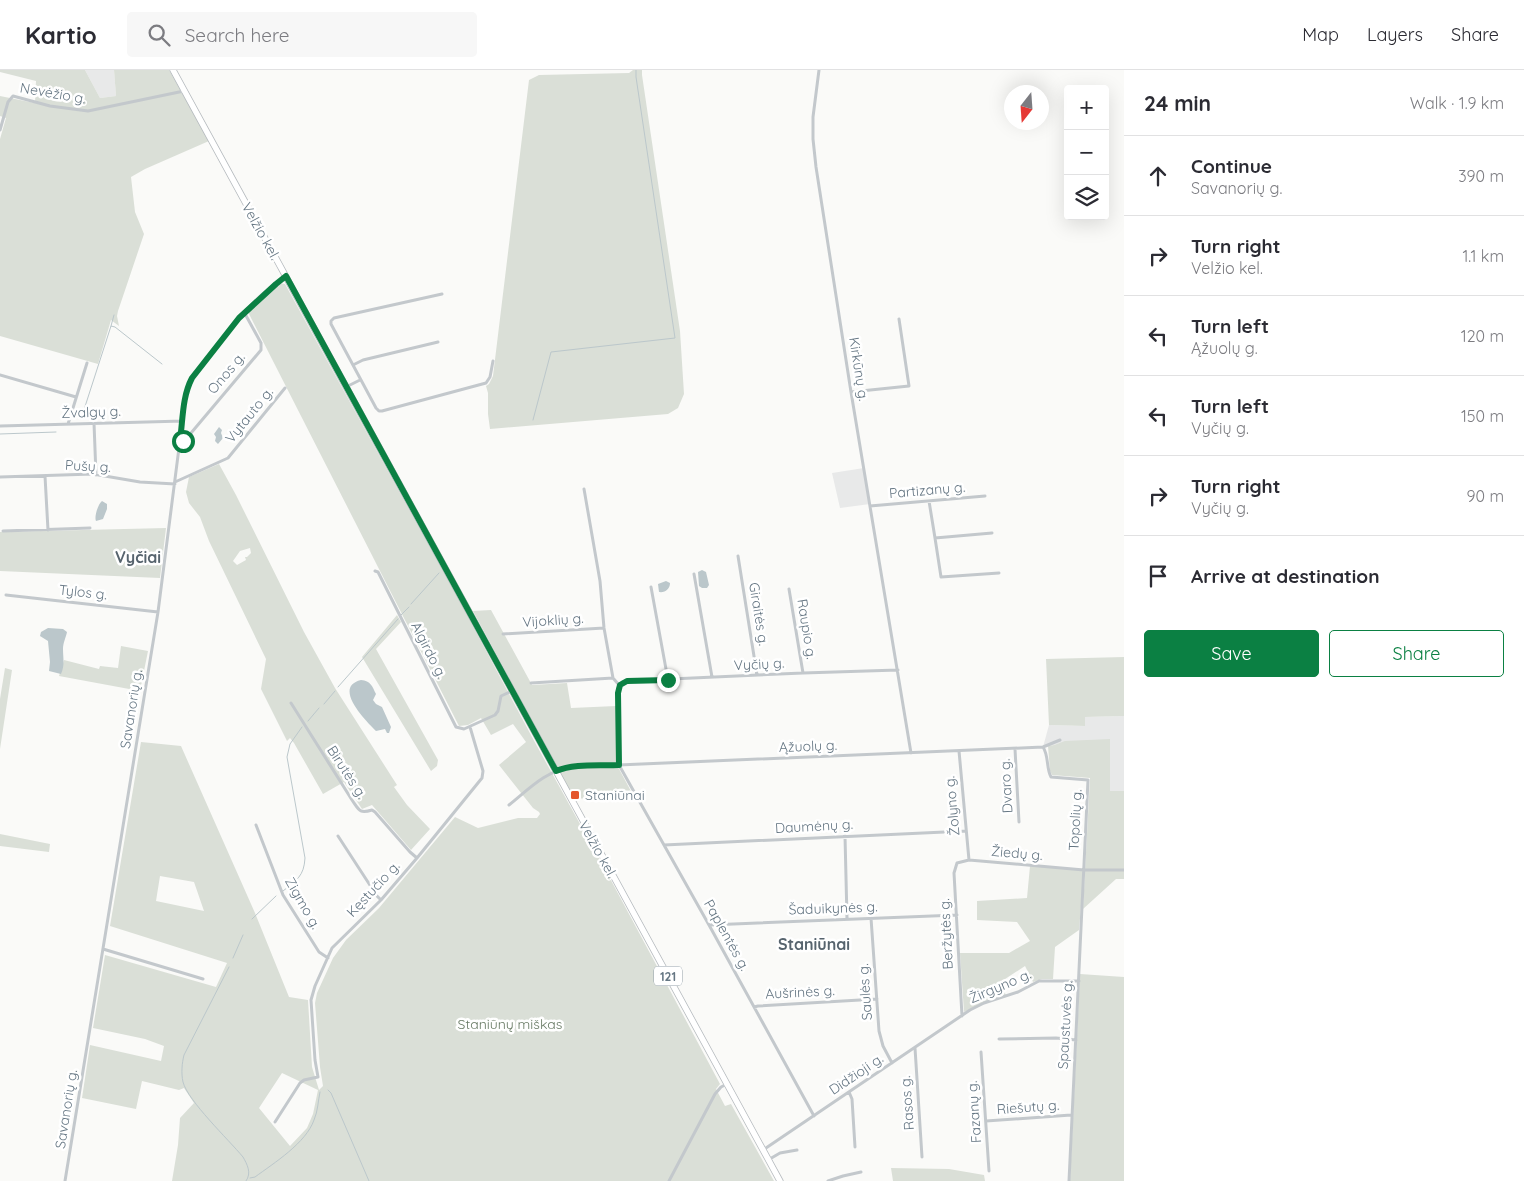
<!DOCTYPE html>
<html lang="en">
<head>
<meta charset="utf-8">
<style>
	body { margin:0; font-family:Quicksand,sans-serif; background:#f7f7f7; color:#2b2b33 }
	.controls { position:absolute; right:15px; top:15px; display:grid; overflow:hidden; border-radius:5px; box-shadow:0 5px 20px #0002 }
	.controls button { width:45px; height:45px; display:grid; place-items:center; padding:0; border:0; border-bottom:1px solid #e1e1e2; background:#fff; color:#2b2b33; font:25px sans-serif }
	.compass { position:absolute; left:1004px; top:15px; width:45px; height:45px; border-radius:50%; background:#fff; box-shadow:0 5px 20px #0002; rotate:197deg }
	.stop { position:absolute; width:15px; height:15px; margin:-11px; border:4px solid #0b8043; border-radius:50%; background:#fff }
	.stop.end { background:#0b8043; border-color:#fff; box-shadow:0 1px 5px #0008 }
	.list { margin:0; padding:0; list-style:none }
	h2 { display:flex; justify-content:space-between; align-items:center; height:65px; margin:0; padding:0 20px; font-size:21px }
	h2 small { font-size:16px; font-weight:400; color:#7c7c81 }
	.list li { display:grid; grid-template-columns:32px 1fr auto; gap:15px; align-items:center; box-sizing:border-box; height:80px; padding:0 20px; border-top:1px solid #e1e1e2 }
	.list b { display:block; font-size:19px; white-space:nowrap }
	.list p { margin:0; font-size:16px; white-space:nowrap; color:#7c7c81 }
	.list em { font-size:16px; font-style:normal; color:#7c7c81 }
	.actions { display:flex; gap:10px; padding:15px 20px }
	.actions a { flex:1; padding:11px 0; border:1px solid #0b8043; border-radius:5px; text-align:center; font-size:18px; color:#0b8043 }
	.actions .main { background:#0b8043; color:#fff }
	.icon { flex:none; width:28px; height:28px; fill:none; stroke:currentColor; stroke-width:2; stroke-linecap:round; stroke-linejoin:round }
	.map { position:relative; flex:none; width:1124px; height:1111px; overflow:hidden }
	header { display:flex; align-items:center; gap:30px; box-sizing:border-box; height:70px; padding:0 25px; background:#fff; border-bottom:1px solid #e1e1e2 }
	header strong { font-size:24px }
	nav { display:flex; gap:28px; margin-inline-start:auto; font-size:18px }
	.search { width:350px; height:45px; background:#f7f7f7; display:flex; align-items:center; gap:12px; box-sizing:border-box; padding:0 18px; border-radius:5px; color:#7c7c81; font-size:19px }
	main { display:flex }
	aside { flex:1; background:#fff }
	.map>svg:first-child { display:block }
	.built { fill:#e8e9e9 }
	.green { fill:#dadfd7; fill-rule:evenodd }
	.water { fill:#bbc7cb }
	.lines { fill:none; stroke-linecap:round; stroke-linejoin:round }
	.stream { stroke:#bbc7cb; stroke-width:1 }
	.primary-casing { stroke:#b5babe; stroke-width:7 }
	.minor { stroke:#c3c8cc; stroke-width:3 }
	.primary { stroke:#fff; stroke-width:5.5 }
	.route { stroke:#0b8043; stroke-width:6 }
	.poi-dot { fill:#e4572e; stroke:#fff; stroke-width:2 }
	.labels { text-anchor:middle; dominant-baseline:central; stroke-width:5; stroke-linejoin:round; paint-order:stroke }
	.shield { fill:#fff; stroke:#939fa8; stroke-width:1 }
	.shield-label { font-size:12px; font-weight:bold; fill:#657683 }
	.street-label { font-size:14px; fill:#657683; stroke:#fff }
	.poi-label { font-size:14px; fill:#657683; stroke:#fff; text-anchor:start }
	.park-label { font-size:14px; fill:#687a64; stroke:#fff }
	.quarter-label { font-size:16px; font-weight:bold; fill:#57646e; stroke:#fff }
</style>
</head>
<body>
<header>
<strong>Kartio</strong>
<div class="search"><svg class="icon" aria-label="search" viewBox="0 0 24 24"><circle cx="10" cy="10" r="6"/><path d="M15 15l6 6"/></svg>Search here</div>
<nav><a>Map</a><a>Layers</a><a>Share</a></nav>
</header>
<main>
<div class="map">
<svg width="1124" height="1111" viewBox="0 0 1124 1111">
	<rect width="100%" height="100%" fill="#fafaf8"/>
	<!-- built -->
	<path class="built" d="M85,0H114L116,26L100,28Z
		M864,398L870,434L840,438L832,403Z
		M1124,646V721H1110L1109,712L1060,673L1054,675L1043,677L1049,655L1085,656V647Z"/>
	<!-- green -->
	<path class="green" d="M0,0H85L100,28L116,26L114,0H169L209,71L145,99L131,107L135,142L144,164L118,241L117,246L119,256L111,250L98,294L0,266V69L6,48L0,46V26L35,33L36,11L0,2Z
		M633,0H642V5L680,261L684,324L678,338L668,344L490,359L488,344V323L486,316L489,314L493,306L529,10L539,5L629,3Z
		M279,213L285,214L466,543L532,667L606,801L720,1014L716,1019L725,1036L731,1034L774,1111H172L178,1075L180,1048L194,1033L184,1018L179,1020L142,1011L136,1039L82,1028L90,975L161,991L164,976L145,969L93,958L105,885L216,917L227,893L110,856L141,672L181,676L255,843L289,927L308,930L312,997L319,1020L323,1016L320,997L315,933L317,923L333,888L346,870L379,838L455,747L478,758L518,748H537L540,744L539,742L533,738L499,695L526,672L513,654L491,665L481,648L468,655L459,656L248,242ZM160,806L194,812L204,841L156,831ZM282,1003L318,1020L313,1044L307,1058L290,1076L259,1038Z
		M219,394L236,425L304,562L335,618L397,715L394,717L407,735L430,759L411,780L372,735L362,739L344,712L323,724L294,673L290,668L287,671L261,619L266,589L209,471L200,447L189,433L186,422L189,407ZM250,478L251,483L247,487H245L246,490L237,495L233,491L240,481Z
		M166,458L160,508L0,501V462Z
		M491,540L532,615L567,613L571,638L616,636L618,697L633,725L574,729L473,541Z
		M397,545L401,552L376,579L438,690L437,696L431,701L362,587Z
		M121,576L148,581L140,621L59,606L64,590L99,599L100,596L118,598Z
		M1124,587V646L1085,647V656L1049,655L1046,589Z
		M5,598L12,600L0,679V629Z
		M1110,669V721H1124V809H1116L1083,839L1090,708L1052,705L1050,701L1048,676L1054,675L1065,671Z
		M0,764L50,774L49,782L0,776Z
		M1030,796L1084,800L1079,860L1055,877L1053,909H1042L1033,912L1025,896L999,913L1006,925L964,942L960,883H1009L1030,871L1017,852L977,850V831L1027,828Z
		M1080,904L1124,907V1111H1070Z
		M891,1098L949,1099L984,1105L985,1111H893Z"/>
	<!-- water -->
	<path class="water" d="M219,357L222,360L221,363L223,368L218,374L215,371L216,367L214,364Z
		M102,431L107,434V439L103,449L96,451C94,447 98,434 102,431Z
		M702,500L706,502L709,515L707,518H702L699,516L698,502Z
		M666,511L670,513C670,519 665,523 659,522L658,514Z
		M48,558L63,559L67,562C66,567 63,573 63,579C63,588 65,595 61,604L49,601L50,592L48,571L40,566L41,562Z
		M361,610C371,611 372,616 376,624L373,630L376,634L382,637L391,657L389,663H387L385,659L376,661C366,651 332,617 361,610Z"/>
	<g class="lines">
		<!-- stream -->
		<path class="stream" d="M111,256L114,245
			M81,349L111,256L115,257L162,294
			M533,350L551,282L675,268L636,7V0
			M0,364L56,362
			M411,534L439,503
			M401,545L409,537
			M338,617L398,549
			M324,634L335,621
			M308,651L319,638
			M283,821C297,810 304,806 305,788L287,687L290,674L302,657
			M252,849L276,826
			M233,888L243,865
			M229,897L184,985C182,993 181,1003 183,1012C188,1031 228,1069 243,1087C247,1094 252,1103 246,1111
			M328,1020L331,1023L369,1111
			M250,1108L255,1107C274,1093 306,1073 314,1050C318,1041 318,1031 320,1022"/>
		<defs>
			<path id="primary" d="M173,0L780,1111"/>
		</defs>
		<!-- primary casing -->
		<use href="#primary" class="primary-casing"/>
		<!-- minor -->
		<path class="minor" d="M819,0L813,47V69L816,97L851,322L911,683
			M0,60L8,32L13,26L50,36L88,41L184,21
			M442,224L334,248L331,251V254L376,338L379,341H382L486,313L490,307L493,291
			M353,295L363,290L438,272
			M0,305L76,327
			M346,317L360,310
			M851,322L909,316L899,249
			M94,353L96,405
			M68,354L87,293
			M0,356L183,351
			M180,371H184L186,369L261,280V273L244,242
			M45,406L48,460
			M0,407L93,404L140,412L175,414
			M175,412L228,388L285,318
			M584,419L600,511L604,558L613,608
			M929,431L935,468L992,463
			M870,436L985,426
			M3,461L90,458
			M935,468L941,507L999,503
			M738,486L757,605
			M375,501L378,502L456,657L464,659L495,645L498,641L501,626L512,621
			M694,504L712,607
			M651,517L668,610
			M789,519L803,603
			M6,525L158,542
			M503,564L604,558
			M531,613L613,608L619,615
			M291,633L352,730C359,740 359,744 372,740L375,742L410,782L417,788
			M1043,677C1049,686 1046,698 1051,707L1088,710L1069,1111
			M1015,679L1019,752
			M959,681L969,790
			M509,735C528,720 545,701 571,697L1043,677L1060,670
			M256,755L283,825L319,882L328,888
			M338,766L377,826L381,830
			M845,766L847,849
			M664,775L966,761
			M871,848L879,961L883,976L892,993
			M709,855L957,845
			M103,879L203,909
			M754,937L758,936L877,929
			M962,946L954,803L957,793L969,790L1084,800H1124
			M999,969L1056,968L1076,970
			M915,978L922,1087
			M981,982L989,1101
			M849,1022L852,1029L855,1077
			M814,1046L709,855L619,695L618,618L622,612L627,611L803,603L898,600
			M986,1051L1071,1045
			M275,1052L300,1013L304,1010L318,1007L315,990L311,930L315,916L332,878L381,830L417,788L482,708L483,701L470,657
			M763,1080L970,940L984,933L1018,922L1039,911H1079
			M768,1090L780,1083L797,1080
			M65,1111L158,542L186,323C190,309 200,298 208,287C229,260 255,225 285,207
			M669,1111L715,1024L721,1017L727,1014
			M828,1111L843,1106L861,1102"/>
		<!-- primary -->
		<use href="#primary" class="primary"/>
	</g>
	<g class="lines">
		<!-- route -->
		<path class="route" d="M183,371L180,370C183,350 182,327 192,308L239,248L276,214L286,206L556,701C574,693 599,696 619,695L618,623L620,615L627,611L668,610"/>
	</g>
	<!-- markers -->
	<rect class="poi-dot" x="570" y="720" width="10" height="10" rx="2.5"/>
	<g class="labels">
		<!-- shield labels -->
		<rect class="shield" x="654" y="896.5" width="28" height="19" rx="4"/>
		<g class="shield-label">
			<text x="668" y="906">121</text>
		</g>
		<!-- street labels -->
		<g class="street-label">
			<text transform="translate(53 23) rotate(10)">Nevėžio g.</text>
			<text transform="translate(261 161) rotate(61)">Velžio kel.</text>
			<text transform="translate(859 299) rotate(81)">Kirkūnų g.</text>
			<text transform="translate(226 303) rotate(-50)">Onos g.</text>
			<text transform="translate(91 342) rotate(-2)">Žvalgų g.</text>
			<text transform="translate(249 345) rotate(-51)">Vytauto g.</text>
			<text transform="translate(88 396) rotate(3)">Pušų g.</text>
			<text transform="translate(927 420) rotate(-5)">Partizanų g.</text>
			<text transform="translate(83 522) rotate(6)">Tylos g.</text>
			<text transform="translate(759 544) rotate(81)">Giraitės g.</text>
			<text transform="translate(553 550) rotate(-4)">Vijoklių g.</text>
			<text transform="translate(807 559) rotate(81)">Raupio g.</text>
			<text transform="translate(429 580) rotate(63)">Algirdo g.</text>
			<text transform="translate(759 594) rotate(-3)">Vyčių g.</text>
			<text transform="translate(131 639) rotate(-81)">Savanorių g.</text>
			<text transform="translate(808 676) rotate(-2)">Ąžuolų g.</text>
			<text transform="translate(347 702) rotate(57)">Birutės g.</text>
			<text transform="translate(1006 716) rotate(-93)">Dvaro g.</text>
			<text transform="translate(952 736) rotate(-95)">Žolyno g.</text>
			<text transform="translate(1075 750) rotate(-87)">Topolių g.</text>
			<text transform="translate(814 756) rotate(-3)">Daumėnų g.</text>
			<text transform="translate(598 779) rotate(61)">Velžio kel.</text>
			<text transform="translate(1017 783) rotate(5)">Žiedų g.</text>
			<text transform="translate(373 819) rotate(-47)">Kęstučio g.</text>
			<text transform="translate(303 833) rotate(60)">Zigmo g.</text>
			<text transform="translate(833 838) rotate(-2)">Šaduikynės g.</text>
			<text transform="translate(946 864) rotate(-93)">Beržytės g.</text>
			<text transform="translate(727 865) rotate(61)">Paplentės g.</text>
			<text transform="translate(1000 916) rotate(-23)">Žirgyno g.</text>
			<text transform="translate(800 922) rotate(-3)">Aušrinės g.</text>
			<text transform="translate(865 922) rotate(-94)">Saulės g.</text>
			<text transform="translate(1065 955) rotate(-87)">Spaustuvės g.</text>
			<text transform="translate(856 1004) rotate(-34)">Didžioji g.</text>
			<text transform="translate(907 1033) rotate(-94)">Rasos g.</text>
			<text transform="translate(1028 1037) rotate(-4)">Riešutų g.</text>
			<text transform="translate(66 1039) rotate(-81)">Savanorių g.</text>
			<text transform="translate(974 1042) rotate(-94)">Fazanų g.</text>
		</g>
		<!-- poi labels -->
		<g class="poi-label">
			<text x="585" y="725">Staniūnai</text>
		</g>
		<!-- park labels -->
		<g class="park-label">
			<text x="510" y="954">Staniūnų miškas</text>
		</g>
		<!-- quarter labels -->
		<g class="quarter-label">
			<text x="138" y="487">Vyčiai</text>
			<text x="814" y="874">Staniūnai</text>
		</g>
	</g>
</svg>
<div class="controls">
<button>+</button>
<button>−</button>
<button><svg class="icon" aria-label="layers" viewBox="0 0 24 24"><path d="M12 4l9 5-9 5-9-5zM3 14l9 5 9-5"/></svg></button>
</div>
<svg class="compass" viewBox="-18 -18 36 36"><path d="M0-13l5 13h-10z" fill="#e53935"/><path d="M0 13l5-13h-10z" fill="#7c7c81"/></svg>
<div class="stop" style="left:183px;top:371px"></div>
<div class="stop end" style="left:668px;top:610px"></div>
</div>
<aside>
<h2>24 min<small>Walk · 1.9 km</small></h2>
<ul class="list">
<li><svg class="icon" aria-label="ahead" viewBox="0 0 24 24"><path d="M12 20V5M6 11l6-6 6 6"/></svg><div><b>Continue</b><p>Savanorių g.</p></div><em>390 m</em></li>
<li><svg class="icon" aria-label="right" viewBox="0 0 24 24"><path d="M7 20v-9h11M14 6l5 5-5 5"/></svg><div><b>Turn right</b><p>Velžio kel.</p></div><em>1.1 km</em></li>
<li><svg class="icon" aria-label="left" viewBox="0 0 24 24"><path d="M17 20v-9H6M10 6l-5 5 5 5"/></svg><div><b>Turn left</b><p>Ąžuolų g.</p></div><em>120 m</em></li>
<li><svg class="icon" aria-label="left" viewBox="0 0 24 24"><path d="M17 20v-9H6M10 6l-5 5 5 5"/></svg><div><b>Turn left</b><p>Vyčių g.</p></div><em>150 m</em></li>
<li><svg class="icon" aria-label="right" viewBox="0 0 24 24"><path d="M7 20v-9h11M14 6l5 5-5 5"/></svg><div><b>Turn right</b><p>Vyčių g.</p></div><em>90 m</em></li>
<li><svg class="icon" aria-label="arrive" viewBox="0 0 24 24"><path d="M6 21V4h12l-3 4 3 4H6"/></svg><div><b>Arrive at destination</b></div></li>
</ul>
<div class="actions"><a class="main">Save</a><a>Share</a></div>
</aside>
</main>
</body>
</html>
